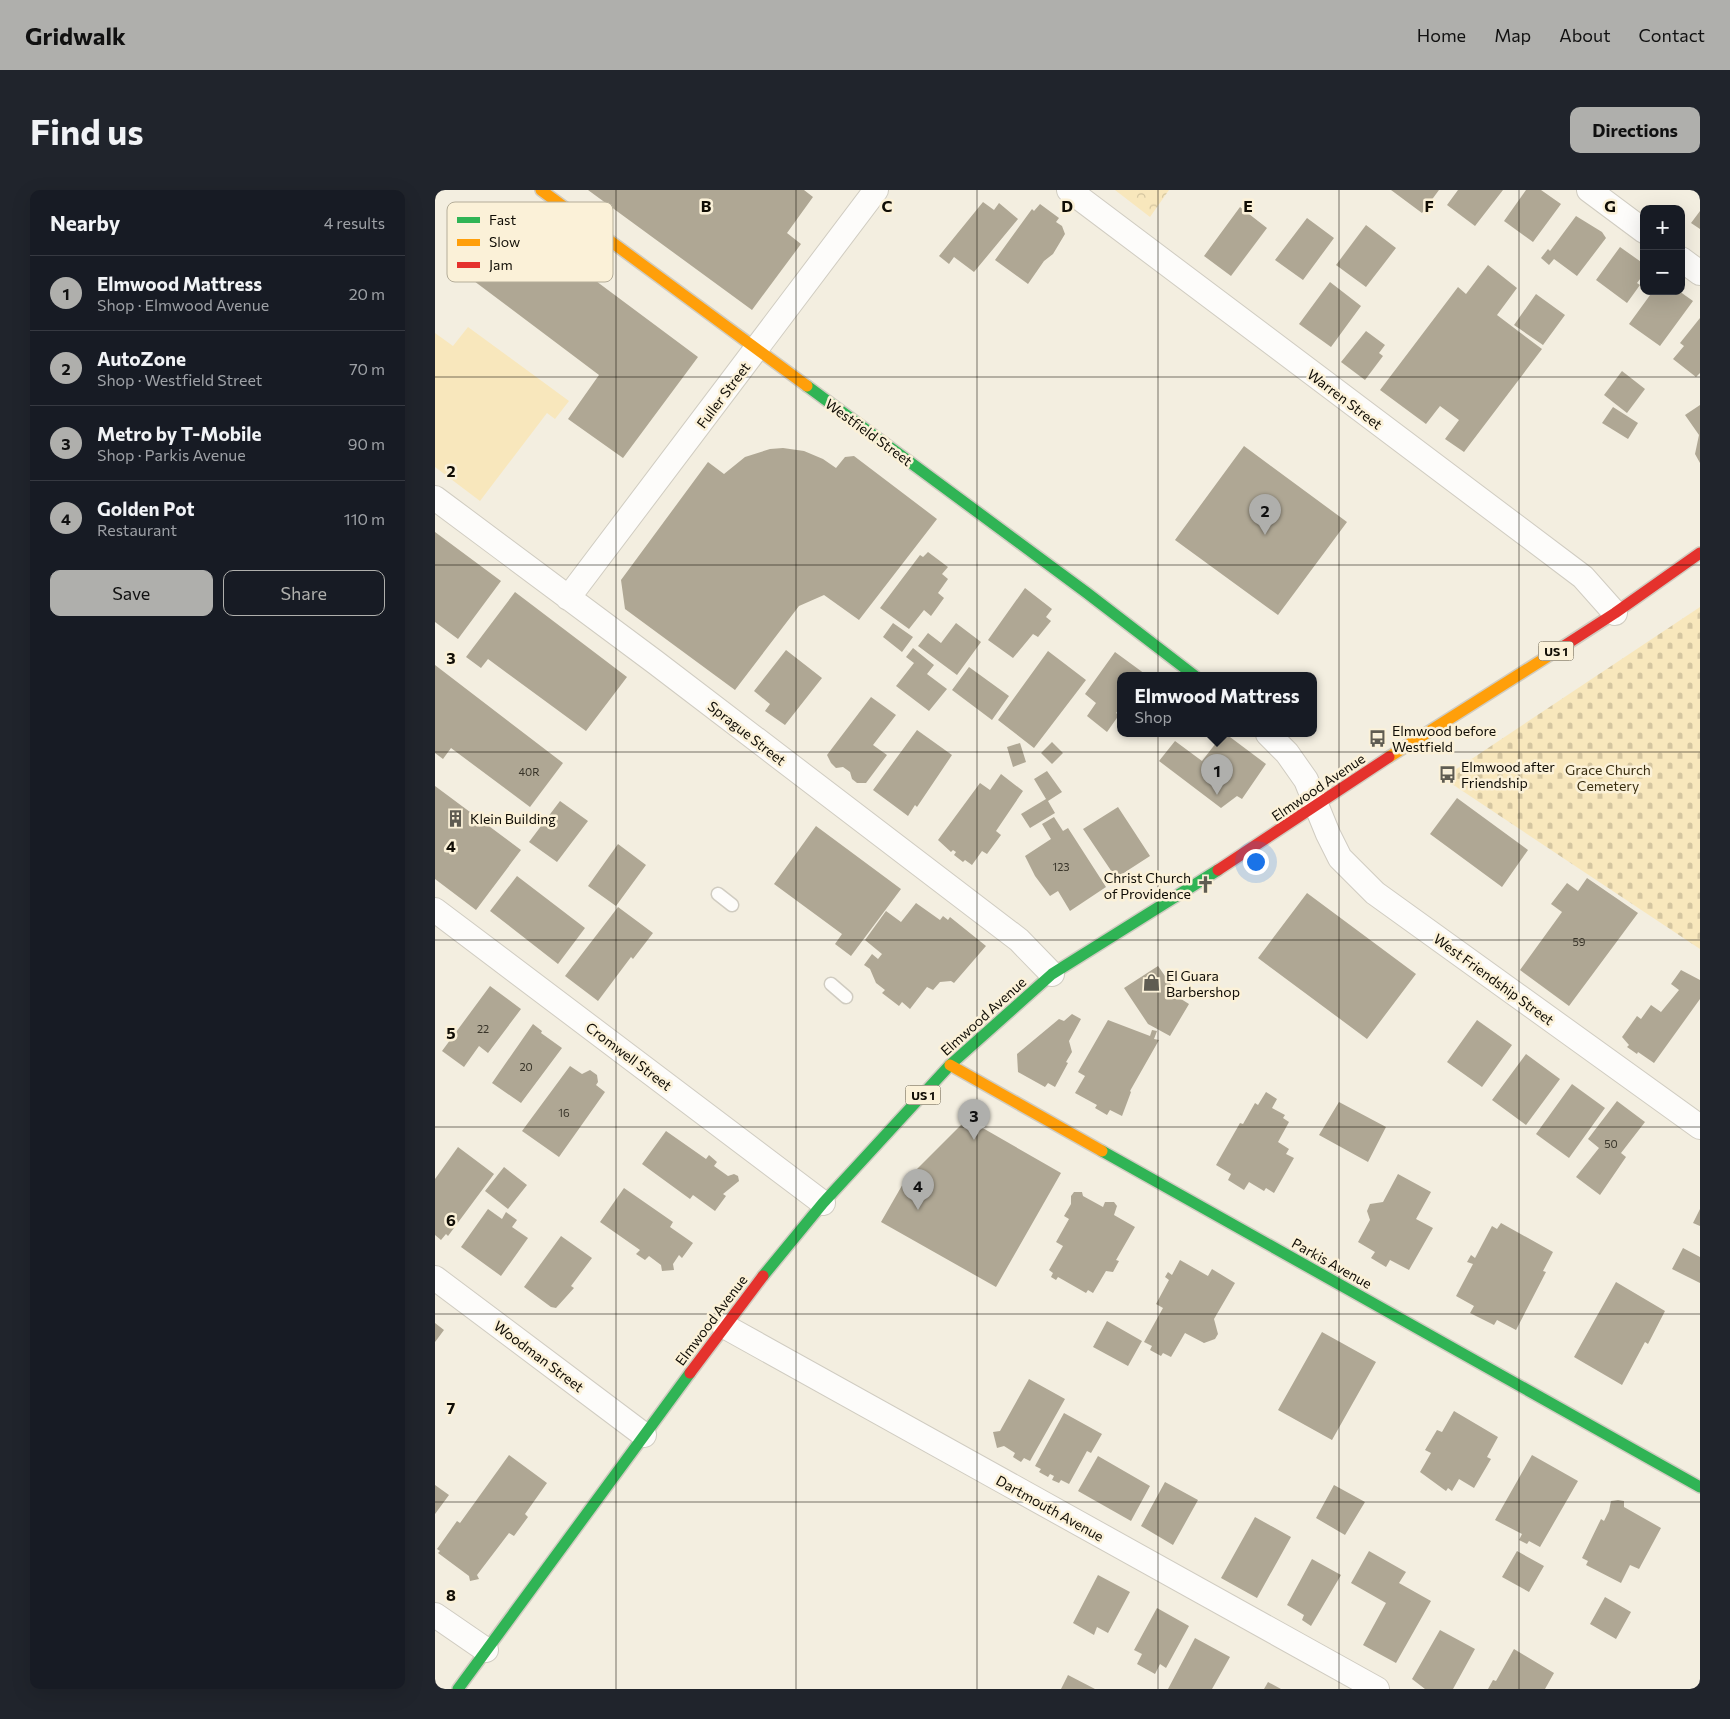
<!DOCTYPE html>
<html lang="en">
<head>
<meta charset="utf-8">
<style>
	body { margin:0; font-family:Commissioner,sans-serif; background:#20242c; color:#f1f3f6 }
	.controls { position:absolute; right:15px; top:15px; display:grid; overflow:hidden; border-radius:10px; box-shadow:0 5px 20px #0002 }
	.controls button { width:45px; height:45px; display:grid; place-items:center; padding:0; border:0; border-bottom:1px solid #363941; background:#171b24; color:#f1f3f6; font:25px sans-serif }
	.you { position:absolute; left:820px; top:671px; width:18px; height:18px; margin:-12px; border:4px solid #fff; border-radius:50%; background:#1a73e8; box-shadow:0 0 0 8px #1a73e833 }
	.badge { display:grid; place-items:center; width:32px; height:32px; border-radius:50%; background:#afafac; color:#111; font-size:16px; font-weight:700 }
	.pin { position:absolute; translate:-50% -41px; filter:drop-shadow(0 1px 2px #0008) }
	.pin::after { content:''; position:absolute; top:26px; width:18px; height:15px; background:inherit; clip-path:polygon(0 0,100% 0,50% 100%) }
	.popup { position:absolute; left:682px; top:482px; width:200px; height:65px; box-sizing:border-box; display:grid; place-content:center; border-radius:10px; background:#171b24; filter:drop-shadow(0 1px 4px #0005); font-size:16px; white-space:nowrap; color:#9ea1a6 }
	.popup b { font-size:19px; color:#f1f3f6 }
	.popup::after { content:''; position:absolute; left:50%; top:100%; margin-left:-10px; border:10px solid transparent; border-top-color:#171b24 }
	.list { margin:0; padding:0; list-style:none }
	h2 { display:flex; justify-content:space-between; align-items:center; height:65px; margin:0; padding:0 20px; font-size:21px }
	h2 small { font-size:16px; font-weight:400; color:#9ea1a6 }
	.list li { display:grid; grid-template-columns:32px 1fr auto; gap:15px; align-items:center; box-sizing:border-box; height:75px; padding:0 20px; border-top:1px solid #363941 }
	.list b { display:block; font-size:19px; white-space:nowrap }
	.list p { margin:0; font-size:16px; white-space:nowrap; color:#9ea1a6 }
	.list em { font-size:16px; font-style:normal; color:#9ea1a6 }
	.actions { display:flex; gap:10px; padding:15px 20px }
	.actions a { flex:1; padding:11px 0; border:1px solid #afafac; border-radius:10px; text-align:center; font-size:18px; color:#afafac }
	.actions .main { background:#afafac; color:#111 }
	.map { position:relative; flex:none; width:1265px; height:1499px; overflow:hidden; border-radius:10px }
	header { display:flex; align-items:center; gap:30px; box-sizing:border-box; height:70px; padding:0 25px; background:#afafac; color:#111 }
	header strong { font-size:24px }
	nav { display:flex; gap:28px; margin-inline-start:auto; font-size:18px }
	.intro { display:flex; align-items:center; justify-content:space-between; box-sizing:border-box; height:120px; padding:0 30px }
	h1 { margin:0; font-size:35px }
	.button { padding:12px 22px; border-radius:10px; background:#afafac; color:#111; font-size:18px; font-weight:700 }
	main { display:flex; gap:30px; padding:0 30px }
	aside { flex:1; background:#171b24; border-radius:10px; box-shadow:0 5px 20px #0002 }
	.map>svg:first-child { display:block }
	.cemetery { fill:url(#cemetery-stones) }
	.park { fill:url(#park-crowns) }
	.garden { fill:#f8e7bc }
	.building { fill:#afa794 }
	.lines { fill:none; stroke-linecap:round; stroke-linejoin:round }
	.lane-casing { stroke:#d0ccc1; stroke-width:15 }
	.street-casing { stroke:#d0ccc1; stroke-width:26 }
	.fast-casing { stroke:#d0ccc1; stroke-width:14 }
	.slow-casing { stroke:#d0ccc1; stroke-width:14 }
	.jam-casing { stroke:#d0ccc1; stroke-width:14 }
	.lane { stroke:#fdfcfa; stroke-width:12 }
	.street { stroke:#fdfcfa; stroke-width:24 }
	.fast { stroke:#30b455; stroke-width:11 }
	.slow { stroke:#ff9f0a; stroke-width:11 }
	.jam { stroke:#e5322d; stroke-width:11 }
	.grid { fill:none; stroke:#100d05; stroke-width:1; stroke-opacity:0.55 }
	.labels { text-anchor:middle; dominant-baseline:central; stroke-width:5; stroke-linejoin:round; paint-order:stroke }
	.number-label { font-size:11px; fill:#383429 }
	.shield { fill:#fbf1d8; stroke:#565144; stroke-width:1 }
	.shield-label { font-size:12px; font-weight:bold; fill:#100d05 }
	.street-label { font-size:14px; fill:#100d05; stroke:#fbf1d8 }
	.poi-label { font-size:14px; fill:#100d05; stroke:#fbf1d8; text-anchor:start }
	.park-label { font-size:14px; fill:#3a2e10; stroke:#fbf1d8 }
	.key { fill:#fbf1d8; stroke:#b4ad99; stroke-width:1 }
	.key-label { font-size:14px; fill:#100d05 }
	.grid-label { font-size:16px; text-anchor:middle; font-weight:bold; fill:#100d05; stroke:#fbf1d8; stroke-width:5; stroke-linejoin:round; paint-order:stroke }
</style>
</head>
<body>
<header>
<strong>Gridwalk</strong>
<nav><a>Home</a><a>Map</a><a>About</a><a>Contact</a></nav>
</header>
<div class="intro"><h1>Find us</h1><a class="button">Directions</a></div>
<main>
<aside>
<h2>Nearby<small>4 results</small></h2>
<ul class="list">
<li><span class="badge">1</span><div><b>Elmwood Mattress</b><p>Shop · Elmwood Avenue</p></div><em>20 m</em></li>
<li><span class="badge">2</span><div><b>AutoZone</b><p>Shop · Westfield Street</p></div><em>70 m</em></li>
<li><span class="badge">3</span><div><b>Metro by T-Mobile</b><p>Shop · Parkis Avenue</p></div><em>90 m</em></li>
<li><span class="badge">4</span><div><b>Golden Pot</b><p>Restaurant</p></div><em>110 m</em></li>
</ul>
<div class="actions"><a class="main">Save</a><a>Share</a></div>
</aside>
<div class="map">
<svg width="1265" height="1499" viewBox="0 0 1265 1499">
	<defs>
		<pattern id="cemetery-stones" width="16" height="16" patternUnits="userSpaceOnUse" patternTransform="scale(1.25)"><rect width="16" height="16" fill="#f8e7bc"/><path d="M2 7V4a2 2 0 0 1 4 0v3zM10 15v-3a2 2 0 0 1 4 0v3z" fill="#d4c5a0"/></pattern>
		<pattern id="park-crowns" width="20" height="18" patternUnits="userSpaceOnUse" patternTransform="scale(1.25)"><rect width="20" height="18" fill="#f8e7bc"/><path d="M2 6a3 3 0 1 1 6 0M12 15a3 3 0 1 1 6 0" fill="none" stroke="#d4c5a0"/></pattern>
	</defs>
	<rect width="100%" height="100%" fill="#f3eee0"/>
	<!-- cemetery -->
	<path class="cemetery" d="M1265,417V759L1008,588Z"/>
	<!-- park -->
	<path class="park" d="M680,0H734L715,27Z"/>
	<!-- garden -->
	<path class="garden" d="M33,137L134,211L120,229L112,223L45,311L0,277V143L18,156Z"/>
	<!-- building -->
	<path class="building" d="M153,0H369L378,7L352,43L366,54L317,120Z
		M956,0H1004L987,23Z
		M1023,0H1068L1040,36L1012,15Z
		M1091,0H1106L1126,14L1098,52L1069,31Z
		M548,12L559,20L564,13L583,29L539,82L519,67L514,74L504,66Z
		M605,14L624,28L621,32L627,36L630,44L618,64L609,71L593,94L560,70L597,19L599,21Z
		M805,17L832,38L796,86L769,66Z
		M1265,21V39L1256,33Z
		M71,24L263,167L188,268L133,229L164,185L27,82Z
		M1141,26L1167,42L1171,48L1142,86L1119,69L1114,75L1106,68L1113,59L1115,61Z
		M872,28L899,48L868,90L840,70Z
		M931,35L961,58L931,97L901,75Z
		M1185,57L1209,74V84L1202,93L1205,95L1192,113L1161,90Z
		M1053,75L1082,98L1062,125L1107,159L1029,262L1010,249L1024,230L1005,216L991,234L945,200L1023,97L1031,104Z
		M895,92L926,116L896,157L864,134Z
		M1218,101H1244L1258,111L1225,156L1194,134Z
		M1101,104L1130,125L1108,155L1079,135Z
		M1265,128V183L1261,187L1238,169L1249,156L1245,153Z
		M931,141L950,155L944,163L948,166L930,190L906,172Z
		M1187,181L1210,199L1192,223L1169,205Z
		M1265,215V273L1260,264L1264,245L1250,225Z
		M1178,217L1203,233L1193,249L1167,233Z
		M809,256L912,332L843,425L740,350Z
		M348,258L369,261L388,269L401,278L410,267L419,266L502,329L424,430L389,405L364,416L300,500L190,419L186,390L273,272L289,284L310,267L335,259Z
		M0,342L66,391L23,449L0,432Z
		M493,362L513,377L507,384L513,389L503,403L509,408L496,426L489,420L474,439L445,418L485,365L488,367Z
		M590,398L617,419L611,427L616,431L603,447L598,444L578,468L553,450Z
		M80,402L192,487L151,541L53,469L46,478L31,467Z
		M458,433L478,447L467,462L448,447Z
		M521,433L546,452L522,485L483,456L493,443L506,453Z
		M478,458L499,475L492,484L512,499L494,521L461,496L479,473L471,467Z
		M351,460L387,488L350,535L330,521L335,514L319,501Z
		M613,461L651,490L599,558L563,530Z
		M680,462L710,484L708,486H686V517L681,523L684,525L672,542L652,526L661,513L650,504Z
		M0,475L128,573L95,617L16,558L8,569L0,563Z
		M534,477L574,506L557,530L517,500Z
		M436,507L461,525L438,555L452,565L431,593H422L417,589L415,582L408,577L401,578L396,573L392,565Z
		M482,540L517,565L482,617L480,615L473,626L438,600Z
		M788,544H791L831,574L807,609L802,606L786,618L724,571L740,551L767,571Z
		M617,552L628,563L617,574L606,563Z
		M585,553L591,572L578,577L572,557Z
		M612,581L627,602L613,611L620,623L595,638L586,624L611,609L599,589Z
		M566,584L588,601L561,641L566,645L552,664L547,661L537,675L530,670L528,672L519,665L521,662L518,660L516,662L503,650L545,593L555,600Z
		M0,596L86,660L41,720L0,689Z
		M1022,608L1093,660L1067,697L995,644Z
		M125,611L153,631L122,672L94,652Z
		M683,617L715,666L681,688L648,639Z
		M619,627L628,641L633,638L671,697L635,721L623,701L615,706L600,686L590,666L616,649L607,634Z
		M381,636L466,699L416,766L400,754L407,744L339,694Z
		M183,654L211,675L181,716L153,696Z
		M82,686L150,738L123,774L55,721Z
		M1152,688L1203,723L1134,816L1085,780L1127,722L1116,714L1132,693L1143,701Z
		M872,703L981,784L932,849L823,768Z
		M481,713L505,730L508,726L513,730L515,727L551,756L519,793L516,791L505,792L498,800L492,797L475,819L467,812L464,816L447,803L450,800L441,793L435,779L429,775L437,764L443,769L447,764L430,750L451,721L466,732Z
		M183,717L218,743L198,769L196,767L163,811L130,786Z
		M723,776L746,809L754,814L735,846L713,834L689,798Z
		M1246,780L1265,790V809L1219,873L1203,862L1202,864L1192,857L1194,855L1187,847L1202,826L1206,829L1216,815L1226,822L1244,800L1236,794Z
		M55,796L86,819L53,863L44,856L29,877L7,861Z
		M637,824L646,829L634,851L637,862L631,872L633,873L620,897L613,893L610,897L583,882L582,864L624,829L629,831Z
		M673,830L715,846L717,840L722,841L719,849L724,850L695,901L696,902L687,926L675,920L672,925L660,918L662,915L640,903L650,886L643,882Z
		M1042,830L1077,855L1047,897L1012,872Z
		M98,834L107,841L106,843L127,858L86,913L57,893Z
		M1091,864L1125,889L1091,935L1057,910Z
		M135,876L147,884L155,880L162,885L163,892L161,895L170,902L124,967L87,941Z
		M1137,894L1170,918L1134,968L1101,944Z
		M831,902L842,909L837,918L850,925L848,928L854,932L843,952L854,959L851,964L859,968L839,1003L831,998L829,1001L814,992L809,1000L793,990L796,984L781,975L805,933L808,934L820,913L823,915Z
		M1182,911L1210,932L1186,963L1191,967L1165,1005L1141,987L1164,958L1153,949Z
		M904,912L951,937L933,972L884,945Z
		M532,929L626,983L561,1097L446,1032L469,992Z
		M231,941L271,969L274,965L282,972L279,976L293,986L299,984L303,986L304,991L288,1004L291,1006L280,1021L258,1005L255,1009L207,974Z
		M23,957L59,984L13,1046L11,1044L6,1050L0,1045V989Z
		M69,977L92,995L73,1019L50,1001Z
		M963,984L996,1002L981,1029L998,1038L974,1080L955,1070L951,1077L936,1068L940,1062L923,1052L935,1030L932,1021L935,1014L948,1012Z
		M189,998L238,1032L235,1037L258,1053L247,1068L244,1065L238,1074L239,1080L227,1081L226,1075L214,1066L210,1070L201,1064L205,1060L165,1032Z
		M639,1002H647L648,1006L668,1017L670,1012H679L682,1016L679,1025L700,1037L681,1070L684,1071L678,1082L671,1081L658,1103L653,1100L651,1103L623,1087L621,1090L616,1087L618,1083L614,1080L628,1056L621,1052L634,1029L629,1026L636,1014V1006Z
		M53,1019L67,1029L71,1022L82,1030L77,1037L93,1048L66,1086L26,1057Z
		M1265,1019V1036L1258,1033Z
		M1066,1033L1118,1062L1108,1081L1111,1082L1081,1140L1062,1130L1059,1135L1035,1123L1039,1116L1021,1106L1038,1074L1032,1072L1036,1065L1040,1068L1057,1036L1062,1039Z
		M126,1046L157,1068L136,1096L139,1098L121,1118L116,1117L89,1097Z
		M1248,1058L1265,1067V1093L1237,1079Z
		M745,1070L773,1086L777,1079L800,1093L779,1129L783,1144L780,1149L769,1153L750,1143L736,1167L728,1163L726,1166L715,1160L717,1156L709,1152L728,1118L721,1114L734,1090L730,1087L733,1082L737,1085Z
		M1181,1092L1230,1121L1213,1154L1210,1152L1187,1195L1139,1167Z
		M672,1131L707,1151L693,1176L658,1157Z
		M0,1133L9,1140L0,1152Z
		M887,1142L941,1172L897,1250L843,1220Z
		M594,1189L630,1209L595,1271L589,1268L586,1272L578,1267L580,1263L569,1256L562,1258L558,1242L565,1241Z
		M1019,1221L1063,1247L1052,1267L1056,1269L1039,1298L1024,1289L1017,1301L1013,1298L1011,1301L985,1282L996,1263L990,1260L1002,1240L1007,1242Z
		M629,1223L667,1244L656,1263L652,1261L634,1294L626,1290L624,1293L617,1290L619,1286L615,1284L613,1287L604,1282L606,1279L600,1276Z
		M74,1265L112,1293L90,1324L93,1327L79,1346L74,1343L42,1385L44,1389L35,1391L34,1386L3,1363L5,1361L2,1359L22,1331L25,1333Z
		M1097,1265L1143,1291L1105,1357L1094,1351L1092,1354L1084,1350L1087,1344L1060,1330Z
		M663,1266L715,1296L696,1331L643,1301Z
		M730,1292L763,1310L738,1355L706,1336Z
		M0,1295L14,1305L0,1324Z
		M899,1295L930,1312L910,1345L881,1328Z
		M1183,1310L1189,1311V1317L1226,1338L1204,1379L1195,1375L1186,1393L1151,1375L1153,1371L1147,1368L1166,1329L1169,1331L1174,1321L1176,1311Z
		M820,1327L856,1347L822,1408L786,1388Z
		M934,1361L971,1382L964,1393L996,1411L961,1473L928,1455L951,1413L916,1393Z
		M1082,1361L1109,1376L1094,1402L1067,1387Z
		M877,1369L906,1385L876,1436L867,1430L869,1425L852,1415Z
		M663,1385L695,1402L673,1443L662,1437L659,1445L638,1433Z
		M1170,1407L1196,1422L1181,1449L1155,1434Z
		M722,1418L754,1436L731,1478L725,1474L720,1484L702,1474L707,1464L699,1460Z
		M1005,1440L1040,1459L1018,1499H990L977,1489Z
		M760,1448L795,1467L777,1499H733Z
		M1079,1459L1119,1483L1110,1499H1053L1058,1490L1061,1491Z
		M633,1485L660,1499H626Z
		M833,1492L846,1499H829Z"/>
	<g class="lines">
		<defs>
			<path id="lane" d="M283,704L297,715
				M396,794L411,807"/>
			<path id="street" d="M634,0L1148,387L1180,423
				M1154,0L1209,41
				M1246,69L1265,83
				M0,308L220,472L584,750L617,784
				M133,408L441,0
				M833,544L852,563L871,590L893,644L905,668L940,703L1265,937
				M0,720L388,1013
				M0,1088L209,1245
				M289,1136L942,1499
				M0,1425L51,1460"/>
			<path id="fast" d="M372,196L652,403L760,486
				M667,961L1265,1297
				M328,1086L388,1013L515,875L617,784L783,680
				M23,1499L255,1183"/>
			<path id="slow" d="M106,0L372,196
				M954,567L1118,463
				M515,875L667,961"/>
			<path id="jam" d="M1118,463L1180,423L1265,363
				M783,680L954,567
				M255,1183L328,1086"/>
		</defs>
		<!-- lane casing -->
		<use href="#lane" class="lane-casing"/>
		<!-- street casing -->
		<use href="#street" class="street-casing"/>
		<!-- fast casing -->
		<use href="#fast" class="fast-casing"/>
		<!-- slow casing -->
		<use href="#slow" class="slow-casing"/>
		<!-- jam casing -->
		<use href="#jam" class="jam-casing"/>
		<!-- lane -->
		<use href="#lane" class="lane"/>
		<!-- street -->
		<use href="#street" class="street"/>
		<!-- fast -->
		<use href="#fast" class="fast"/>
		<!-- slow -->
		<use href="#slow" class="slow"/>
		<!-- jam -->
		<use href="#jam" class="jam"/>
	</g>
	<!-- grid -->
	<path class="grid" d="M181,0V1499M361,0V1499M542,0V1499M723,0V1499M904,0V1499M1084,0V1499M0,187H1265M0,375H1265M0,562H1265M0,750H1265M0,937H1265M0,1124H1265M0,1312H1265"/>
	<!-- icons -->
	<defs>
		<symbol id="bus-bare" viewBox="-9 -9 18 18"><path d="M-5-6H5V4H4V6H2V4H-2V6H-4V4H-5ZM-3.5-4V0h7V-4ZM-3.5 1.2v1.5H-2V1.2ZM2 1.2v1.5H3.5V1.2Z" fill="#5f5c52" stroke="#fbf1d8" stroke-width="2.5" paint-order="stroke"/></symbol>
		<symbol id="building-bare" viewBox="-9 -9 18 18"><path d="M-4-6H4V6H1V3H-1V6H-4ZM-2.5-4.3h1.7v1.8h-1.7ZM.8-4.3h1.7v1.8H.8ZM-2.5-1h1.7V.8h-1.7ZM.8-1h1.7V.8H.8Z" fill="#5f5c52" stroke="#fbf1d8" stroke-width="2.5" paint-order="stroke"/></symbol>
		<symbol id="church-bare" viewBox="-9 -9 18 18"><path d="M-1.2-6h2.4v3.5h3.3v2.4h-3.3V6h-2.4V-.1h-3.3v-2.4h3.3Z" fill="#5f5c52" stroke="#fbf1d8" stroke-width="2.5" paint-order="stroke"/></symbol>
		<symbol id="shop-bare" viewBox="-9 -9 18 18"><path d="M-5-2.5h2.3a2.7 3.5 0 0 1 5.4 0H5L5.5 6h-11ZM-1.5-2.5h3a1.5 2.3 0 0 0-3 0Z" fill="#5f5c52" stroke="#fbf1d8" stroke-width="2.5" paint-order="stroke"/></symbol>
	</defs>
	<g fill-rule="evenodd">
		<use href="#bus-bare" x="930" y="536" width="25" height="25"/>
		<use href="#bus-bare" x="1000" y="572" width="25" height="25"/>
		<use href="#building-bare" x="8" y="616" width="25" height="25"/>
		<use href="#church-bare" x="758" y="682" width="25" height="25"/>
		<use href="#shop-bare" x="704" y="780" width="25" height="25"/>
	</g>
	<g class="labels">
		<!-- number labels -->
		<g class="number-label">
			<text x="94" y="581">40R</text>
			<text x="626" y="676">123</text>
			<text x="1144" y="751">59</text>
			<text x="48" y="838">22</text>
			<text x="91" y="876">20</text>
			<text x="129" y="922">16</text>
			<text x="1176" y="953">50</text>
		</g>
		<!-- shield labels -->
		<g class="shield">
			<rect x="1103.5" y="451.5" width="35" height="19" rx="4"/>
			<rect x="470.5" y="895.5" width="35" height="19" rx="4"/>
		</g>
		<g class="shield-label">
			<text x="1121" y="461">US 1</text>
			<text x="488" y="905">US 1</text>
		</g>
		<!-- street labels -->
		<g class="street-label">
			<text transform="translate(288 205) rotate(-53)">Fuller Street</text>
			<text transform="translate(910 209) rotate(37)">Warren Street</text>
			<text transform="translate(434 242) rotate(36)">Westfield Street</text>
			<text transform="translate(312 543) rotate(38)">Sprague Street</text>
			<text transform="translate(883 597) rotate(-34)">Elmwood Avenue</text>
			<text transform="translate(1059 789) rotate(36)">West Friendship Street</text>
			<text transform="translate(548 826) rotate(-42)">Elmwood Avenue</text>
			<text transform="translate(194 866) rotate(37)">Cromwell Street</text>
			<text transform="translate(897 1073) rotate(29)">Parkis Avenue</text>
			<text transform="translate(276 1130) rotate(-53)">Elmwood Avenue</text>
			<text transform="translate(104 1166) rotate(37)">Woodman Street</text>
			<text transform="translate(615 1318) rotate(29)">Dartmouth Avenue</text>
		</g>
		<!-- poi labels -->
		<g class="poi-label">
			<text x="957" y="540">Elmwood before<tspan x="957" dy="16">Westfield</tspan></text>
			<text x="1026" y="576">Elmwood after<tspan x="1026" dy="16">Friendship</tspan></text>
			<text x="35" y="628">Klein Building</text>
			<text x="756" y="687" text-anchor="end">Christ Church<tspan x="756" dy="16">of Providence</tspan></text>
			<text x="731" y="785">El Guara<tspan x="731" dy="16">Barbershop</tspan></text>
		</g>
		<!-- park labels -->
		<g class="park-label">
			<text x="1173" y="579">Grace Church<tspan x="1173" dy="16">Cemetery</tspan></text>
		</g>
	</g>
	<!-- legend -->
	<rect x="12" y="12" width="166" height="80" rx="8" class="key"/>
	<rect x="22" y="27" width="23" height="6" fill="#30b455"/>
	<rect x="22" y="49" width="23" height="7" fill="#ff9f0a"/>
	<rect x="22" y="72" width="23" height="6" fill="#e5322d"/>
	<g class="key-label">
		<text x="54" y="35">Fast</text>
		<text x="54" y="57">Slow</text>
		<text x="54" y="80">Jam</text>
	</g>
	<g class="grid-label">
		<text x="271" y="22">B</text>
		<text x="452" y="22">C</text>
		<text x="632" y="22">D</text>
		<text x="813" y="22">E</text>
		<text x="994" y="22">F</text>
		<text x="1175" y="22">G</text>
		<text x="16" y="287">2</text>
		<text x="16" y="474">3</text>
		<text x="16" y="662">4</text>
		<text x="16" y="849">5</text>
		<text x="16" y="1036">6</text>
		<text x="16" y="1224">7</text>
		<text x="16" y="1411">8</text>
	</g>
</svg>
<div class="controls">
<button>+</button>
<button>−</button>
</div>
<div class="you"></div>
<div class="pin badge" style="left:782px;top:605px">1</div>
<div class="popup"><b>Elmwood Mattress</b>Shop</div>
<div class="pin badge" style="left:830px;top:345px">2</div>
<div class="pin badge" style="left:539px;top:950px">3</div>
<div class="pin badge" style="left:483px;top:1020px">4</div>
</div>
</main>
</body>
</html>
